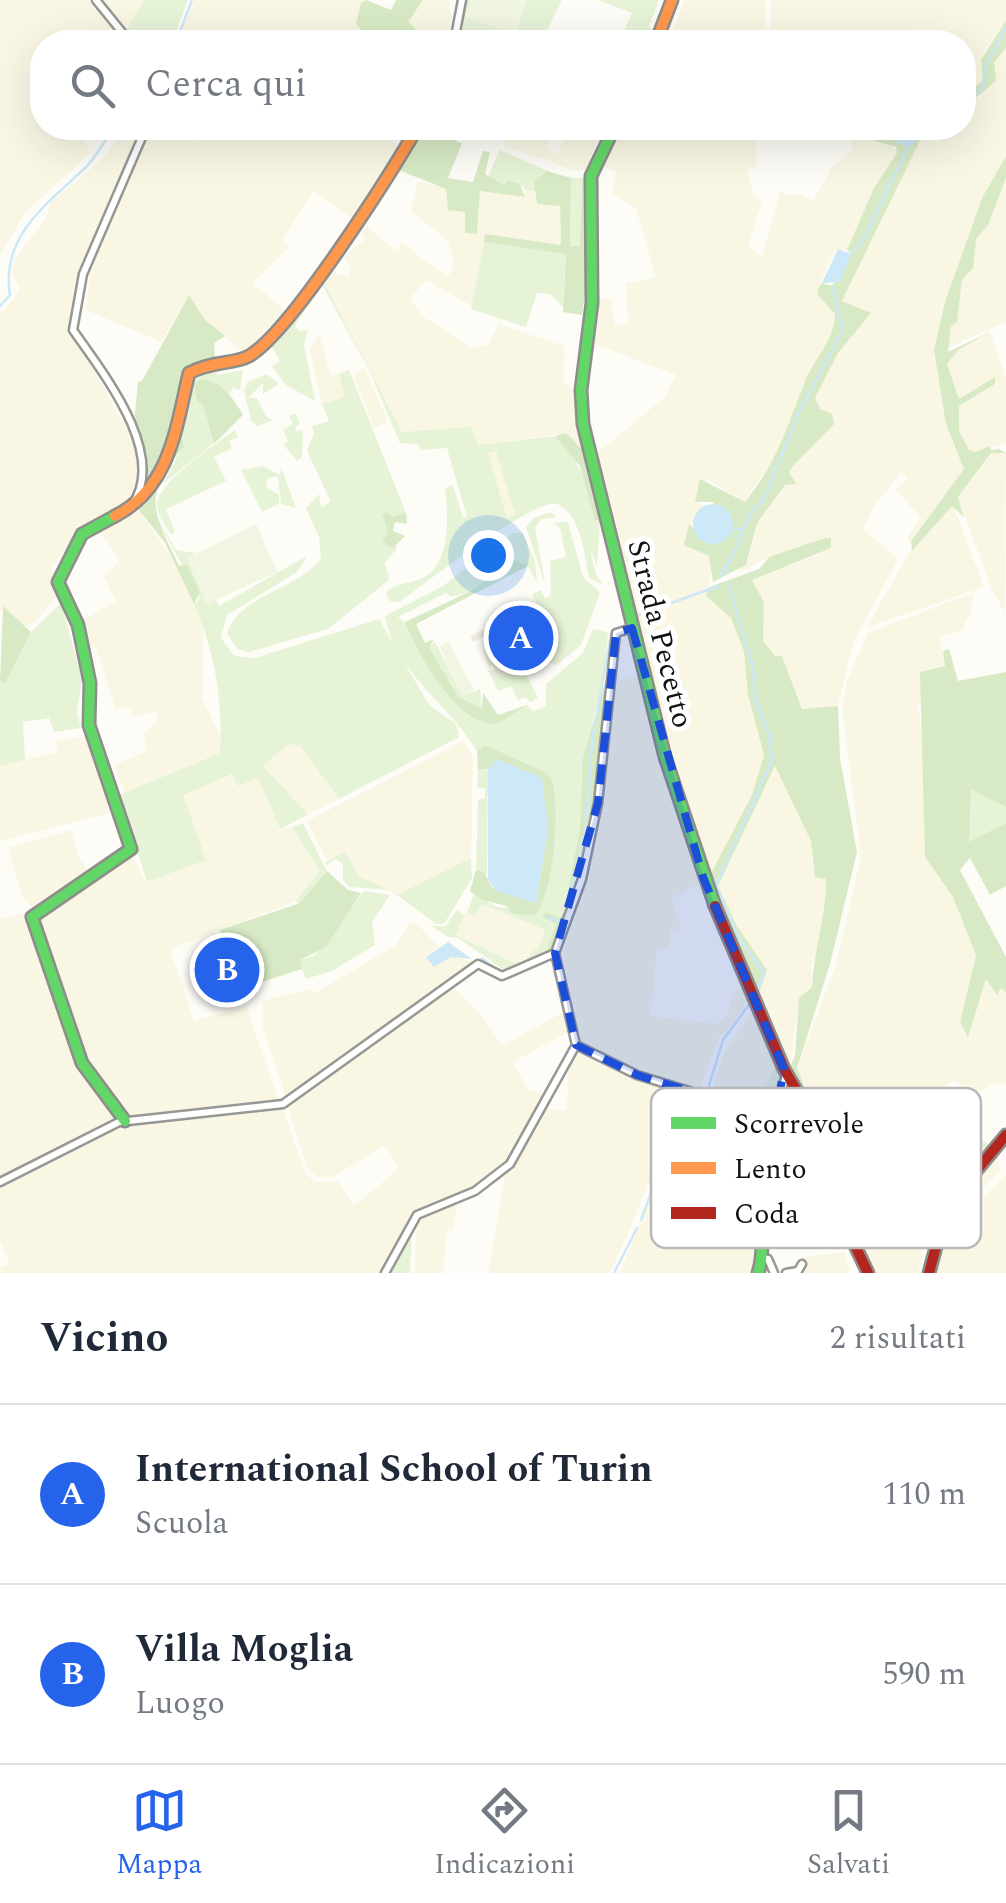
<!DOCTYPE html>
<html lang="it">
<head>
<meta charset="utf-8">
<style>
	body { margin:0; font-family:Spectral,serif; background:#f2f2f3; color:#1f2937 }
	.you { position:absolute; left:488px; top:555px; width:35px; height:35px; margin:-25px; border:8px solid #fff; border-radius:50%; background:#1a73e8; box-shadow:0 0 0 15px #1a73e833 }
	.badge { display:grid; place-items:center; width:65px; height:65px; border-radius:50%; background:#2563eb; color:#fff; font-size:32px; font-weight:700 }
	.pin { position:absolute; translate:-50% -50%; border:5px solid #fff; box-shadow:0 2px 10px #0006 }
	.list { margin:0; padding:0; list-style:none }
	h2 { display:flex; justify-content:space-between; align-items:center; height:130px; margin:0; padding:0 40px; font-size:42px }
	h2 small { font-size:32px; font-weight:400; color:#747a83 }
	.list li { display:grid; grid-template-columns:65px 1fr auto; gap:30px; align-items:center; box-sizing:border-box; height:180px; padding:0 40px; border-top:2px solid #e0e1e3 }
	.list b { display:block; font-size:38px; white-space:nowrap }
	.list p { margin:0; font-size:32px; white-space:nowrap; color:#747a83 }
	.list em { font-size:32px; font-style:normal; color:#747a83 }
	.icon { flex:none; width:55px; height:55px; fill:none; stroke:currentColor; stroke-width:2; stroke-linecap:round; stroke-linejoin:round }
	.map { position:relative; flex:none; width:1006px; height:1273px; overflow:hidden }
	.search { position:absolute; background:#fff; box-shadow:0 10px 40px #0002; left:30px; right:30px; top:30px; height:110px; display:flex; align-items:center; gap:25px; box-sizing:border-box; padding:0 35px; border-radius:40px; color:#747a83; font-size:38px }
	.sheet { height:490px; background:#fff }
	nav { display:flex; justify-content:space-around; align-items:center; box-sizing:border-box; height:140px; border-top:2px solid #e0e1e3; background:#fff; font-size:28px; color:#747a83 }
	nav a { display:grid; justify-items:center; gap:5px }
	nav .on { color:#2563eb }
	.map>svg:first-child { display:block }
	.farmland { fill:#f9f7e4 }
	.green { fill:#e7f3d7; fill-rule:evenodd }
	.forest { fill:#d8eac5 }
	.pitch { fill:#f0f6e1 }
	.plaza { fill:#edebe2 }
	.water { fill:#cde8f7 }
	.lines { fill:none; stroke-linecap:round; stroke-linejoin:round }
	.stream { stroke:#cde8f7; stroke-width:2.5 }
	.street-casing { stroke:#979795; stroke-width:11 }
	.fast-casing { stroke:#8e8d8b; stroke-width:15 }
	.slow-casing { stroke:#8e8d8b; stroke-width:15 }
	.jam-casing { stroke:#8e8d8b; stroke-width:15 }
	.street { stroke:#fffffe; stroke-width:6 }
	.fast { stroke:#63d668; stroke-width:10 }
	.slow { stroke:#ff974d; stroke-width:10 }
	.jam { stroke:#b3261e; stroke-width:10 }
	.marked { fill:#1d4ed8; fill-opacity:0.2; stroke:#1d4ed8; stroke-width:8; stroke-dasharray:20 12; stroke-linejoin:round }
	.labels { text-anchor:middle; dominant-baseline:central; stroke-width:10; stroke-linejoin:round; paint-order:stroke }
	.street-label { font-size:30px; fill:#111; stroke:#fff }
	.key { fill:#fff; stroke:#b8b8b8; stroke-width:2.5 }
	.key-label { font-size:28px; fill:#111 }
</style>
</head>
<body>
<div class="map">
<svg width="1006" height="1273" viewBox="0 0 1006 1273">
	<rect width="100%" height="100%" fill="#fdfcf7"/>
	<!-- farmland -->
	<path class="farmland" d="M0,0H90L122,35L118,42H42V89L37,101L42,110V128H65L85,141L90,153L24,214L0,256Z
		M102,0H144L127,29Z
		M194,0H366L358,15L359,32L371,42H178Z
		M423,0H449L452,21L446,40L416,42L421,34L407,22Z
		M684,0H766L764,42H669Z
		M771,0H1006V20L985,50L983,81L964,94V42H771Z
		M1006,48V156L982,198L945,302L934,350L952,441L965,468L910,542L907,539L920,517L896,490L907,478L901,472L875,505L863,529L898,559L853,643L838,706L803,710L782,656H775L763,641L764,602L752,580L821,553L831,538L769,557L736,574L749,559L757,523L785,485L797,484L789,473L793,466L827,427L815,398L838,353L870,313L842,301L893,191L926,128H964L966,103L979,98L990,84L994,61Z
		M129,128H143L81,271L70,329L132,438L137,459L135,493L126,507L91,523L52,566L57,596L35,622L25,626L4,607L0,611V315L20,290L11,269L15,258L47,217L51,202L100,161Z
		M150,128H179L184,138L196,142L210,128H397L391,141L403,150L353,219L313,191L282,241L289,247L253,283L288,313L247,355L205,320L189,296L161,342L86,310L90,270Z
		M501,128H554L547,148L558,155L568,128L595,132L598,139L586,170H573L505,146Z
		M621,128H779L755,132L756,165L747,171L754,196L762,202L748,247L762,257L781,188L785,195L800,194L813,201L831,169L852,150V138L845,128H879V145H891L897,153L874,188L847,250H838L832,256L818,288L835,314V328L804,383L778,453L744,502L707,479L695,501L703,505L694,524L690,523L713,564L706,596L731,618L744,652L764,755L752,795L708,879L672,766L595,455L665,397L676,375L589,342L595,298L611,299L615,325L628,324L626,283L656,278L636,208L612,194L616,171L603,167Z
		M1006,178V322L946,348L951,325L957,322L962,280L972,268L976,239L988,225Z
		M418,181L447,189L465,211L466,233H477L480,191L524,197L525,190L538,192L560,206L561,245L485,234L472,306L426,280L410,299L425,318L473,348L489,344L499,324L565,346L563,381L577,393L583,450L566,433L478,445L474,440L402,432L321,277L333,263L337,274L349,277L351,269L344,257L366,238L361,234L367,226L395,251L402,243L446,276L450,274L454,261L448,241L411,211Z
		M990,332L1006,378V443L976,452L969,450L959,431V406L995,384V378L958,400L947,364L958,350Z
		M320,334L330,375L339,374L346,398L322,404L309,348Z
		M365,369L388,422L374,428L353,374Z
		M496,450L515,516L506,519L487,452Z
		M992,453H1006L1005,613L992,590L958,497Z
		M953,505L984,587L867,627L909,553Z
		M139,510L178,567L203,624L202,698L221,737L220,753L125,793L114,765L146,752L144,733L158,722L156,711L133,717L130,707L116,710L95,646L88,647L79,621L116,602L104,577L120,560L98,530Z
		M973,593L971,611L962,630L939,637L946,666L918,703L926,775L925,857L953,897L973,940L976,955L960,1022L986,978L1006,993V1084L993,1083L978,1092L953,1081L937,1094L932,1132L945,1168L960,1185L933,1214L918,1273H874L840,1209L819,1122L797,1068L835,968L861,857L842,708L847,681L868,633Z
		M618,674L621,681L641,675L701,883L671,899L681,929H670L669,948H657L650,1016L718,1024L729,1012L732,997L742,983L749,999L728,1031L720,1035L700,1089L694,1090L625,1068L581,1044L563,956L596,843Z
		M89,736L117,811L0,841V766L57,752L56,741Z
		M463,741L473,757L471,858L397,895L360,877L345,852L327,861L307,821Z
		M288,743L300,746L339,799L307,815L262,766Z
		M776,765L811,841L815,877L826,878L820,949L812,964V987L805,991L793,1033V1053L787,1064L757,998L767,970L737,926L718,886Z
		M233,774L258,778L280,830L291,827L319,871L296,901L170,949L194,1021L246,1006L279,1101L126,1118L84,1061L36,927L37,917L92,876L132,855L146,883L205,860L182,795Z
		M71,830L79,858L88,871L35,910L23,899L8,848Z
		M481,903L546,931L538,952L516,965L455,935L465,912L475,916Z
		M23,913L30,919L78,1061L119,1119L0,1179V919Z
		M410,923H416L439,947L426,957H455L476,962L286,1098L263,1028L262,1001L309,989L313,994L395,946Z
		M453,987L485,1020L502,1046L567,1010L571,1030L513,1062L528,1090L546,1094L501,1170L469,1191L417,1211L382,1273H0V1268L10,1264L0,1241V1185L127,1123L282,1106L306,1175L316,1181L339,1182L353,1205L362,1200L399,1168L385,1145L331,1178L317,1177L307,1168L287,1105Z
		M753,1010L777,1063L755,1109L720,1092L710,1093L724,1053Z
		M575,1053L667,1086L648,1183L630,1229L610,1273H488L506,1172L545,1109L567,1111L568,1067Z
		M673,1143L679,1157L719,1153L738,1165L713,1191L707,1186L689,1207L723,1232L742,1227L734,1241L746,1248L755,1234L758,1236L760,1258L755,1273H620Z
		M997,1150L1000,1171L978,1191L986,1195L1006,1174V1273H934L952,1205Z
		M457,1202L453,1230L447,1231L443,1273H415L416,1219Z
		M845,1252L850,1273H761L765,1257L771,1255L776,1270L783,1271L803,1257Z"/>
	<!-- green -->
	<path class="green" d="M144,0H188L172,42H136L127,29Z
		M464,0H471L466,17L508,31L513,42H456L463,27Z
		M526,0H562L541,42H520L515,38Z
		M598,0H659L649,27L658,32L653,42H619L632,13Z
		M500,150L547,171L534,182L538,192L525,190L520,184L504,185L488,176Z
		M571,178H582L581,246H570Z
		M484,242L566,253L563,307L550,294L537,293L526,327L471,309Z
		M321,277L402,432L472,427L478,445L555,436C582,459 587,487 595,521L600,520L597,566L590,548L596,575L604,585L589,578C584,554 581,514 557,504C537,496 421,586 400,602L390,601L386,593C398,580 409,585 423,578C452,561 448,516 445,488L453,485L463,518L467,517L447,448L421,450L418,444L400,443L369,370L321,283L295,326L300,331L308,330L304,345L315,401L286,385L272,366L280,361L271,346ZM496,451L515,515L507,518L488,453Z
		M205,366L215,367L217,375L243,370L240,390L233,388L229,394L209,379L203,405L214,443L163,484L180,451L176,436L189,378Z
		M349,370L406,513L386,522L390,545L398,547L385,563L389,580L328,629L249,652L237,649L227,633C240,595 298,589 321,559L319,537L306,508L319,494L321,507L331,502L307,451L314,433L312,426L329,421L322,404L345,397L339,374Z
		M267,374L279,384L263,394V383L248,398H257L267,417L273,420L258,426L251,421L244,390L248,382Z
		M295,413L300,424L295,427L297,432L303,430L302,457L297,461L283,444L288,441L283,430L293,424L289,416Z
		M235,430L238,437L229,441L232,448L214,457L226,481L166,509L175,532L171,535C166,526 158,516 157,506C155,484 217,443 235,430Z
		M263,466L280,475L281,467L296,508L281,504L278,476L268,478L266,487L279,495V504L262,512L241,470Z
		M550,512L557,517L542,519L535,527L545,584L526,527L534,518Z
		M154,513L176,550L196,553L187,558L207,604L216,600L219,606L307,556L297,572L227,615L221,638L234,656L255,658L379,619L429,705L456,724L459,737L339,799L300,746L288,744L263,766L303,809L307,815L280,829L258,778L238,786L232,774L183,795L206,860L147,882L119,795L220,753C223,699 215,653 194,604L200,598Z
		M568,522L583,577L600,592L581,645L557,665L533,657L527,645L532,642L517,613L521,611L533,632L542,637L551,633L532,594L541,590L545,598L551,596L550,561L566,557L560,528L554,523Z
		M513,533H523L535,562L537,583L528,566L515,560L472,591L451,597L446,593L398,617L405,622L435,675L480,722L527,705L534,711L546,706V684L583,653L593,629L608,632L604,680L583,756L581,828L564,910L560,918L545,914L543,919L556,924L545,955L507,972L458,938L448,937L430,925L445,927L457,910L464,915L456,935L516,964L528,959L533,949L538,951L545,930L482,904L475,916L467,913L474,894L497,907L541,908L555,791L545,772L485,745L477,751C451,706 394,672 385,616L443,586Z
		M61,603L82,679L77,713L81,728L54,732L49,718L23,722L25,760L0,766V681L5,684L31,632Z
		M435,642L463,696L480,689L482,709L458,696L428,647Z
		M483,649L491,662L493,654H515L518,661L495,672L492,664L490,670Z
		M521,664L538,698L530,702L526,697L518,700L511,686L498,691L492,679Z
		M488,769L487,875L476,870L478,800L485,798V788H477L478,770Z
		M971,788L1006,807V823L969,843Z
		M303,823L327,871L300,904L296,901L319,871L292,827Z
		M345,852L360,877L389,890L349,887L343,880V864L335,859L327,866L325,862Z
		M471,858L472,878L444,924H436L397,895Z
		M364,891L390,895L372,922L375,945L332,971L306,979L299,960L314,956Z
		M777,1063C785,1079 780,1101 767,1113L755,1109Z
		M667,1086L682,1090L677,1095L688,1098L687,1092L704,1097L667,1139L653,1182L648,1183Z
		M933,1117L970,1141L979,1138L992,1146L960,1185L936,1148Z
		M412,1228L410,1273H387Z"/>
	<!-- forest -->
	<path class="forest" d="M366,0L391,10L396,0H423L408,22L421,34L416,42H371L356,24L361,3Z
		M1006,20V48L994,62L996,81L964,108V94L983,81L981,60Z
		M420,128H435L434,133L462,143L448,178L473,182L483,151L490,152L485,174L504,185L507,180L520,184L525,197L480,191L477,234L465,233V212L448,210L446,189L396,169Z
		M888,128L884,136L908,147L917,137L910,129L926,128L842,301L871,313L838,353L815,398L820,409L832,414L834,424L793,466L789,473L797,484L785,485L757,523L746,565L713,582L709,556L684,545L689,523L696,532L714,502H695L700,479L745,502C778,460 785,432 804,384C813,360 835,340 835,314L817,294L818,288L822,283L832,286L851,254L847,250L874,188L897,153L896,147L875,141L877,129Z
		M1006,156V178L988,225L976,239L973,268L962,280L957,322L951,326L948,352L990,332L958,350L947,364L959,399L995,377V384L959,406V431L969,450L976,452L990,446L991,450L999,449L1006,453H991L958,497L964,517L952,506L912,551L911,541L964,469L946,424L934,350L945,302L982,198Z
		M547,171L571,178L570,246H580L582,178L587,180L588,270L582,315L563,312L566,254L484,242L485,234L561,245L560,206L537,204L534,182Z
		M189,295L205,320L225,336L214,343L215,358L183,378L163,459L147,491H142L146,462L134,422L138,382L142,381Z
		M201,379C220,379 234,399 243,415L214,444L203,405L197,401L194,384Z
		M566,433L583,450L600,520L595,521L580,466L555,436Z
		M176,436L181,437L184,446C141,497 153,511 179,566L187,565L200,592L194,604L165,543L139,510Z
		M388,513L392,517L406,513L407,524L395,522L393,531L405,536L393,548L382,542L388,533L382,514Z
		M825,538H831V548L752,580L764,602L763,641L775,656H782L802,709L838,706L840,758L857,852L830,964L797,1068L819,1122L789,1069L795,1056L799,998L812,987C814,950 826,917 826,879L815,877L811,841L775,766L718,886L737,926L767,970L757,998L708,879L752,795L764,755L748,695L744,652L731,618L706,596L707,588L759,569L769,557Z
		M515,560L528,566L416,624L425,643L434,639L429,648L458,696L482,709L483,693L498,715L527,705C518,709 503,724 494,724C455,723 419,655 405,622L471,591Z
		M3,606L31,632L5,684L0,681Z
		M949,649L958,681L1006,672V807L971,789L969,842L1006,823V886L990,895L970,858L960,870L1006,957V993L1001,988L997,995L986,979L968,1037L960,1022L976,955L953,897L925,857L920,672L945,666L943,651Z
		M610,666C604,717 588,933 545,955L556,924L543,918L545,912L560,918L564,910L580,829L583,756Z
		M485,745L545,772L552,779C560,809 554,890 536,915L513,914L507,906L482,900L470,891L476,870L484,872L492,887L536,903L548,829L491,768L478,770L477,751Z
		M327,871L348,890L361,893L326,947L300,960L302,969L262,982L252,952L231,959L220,930L300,903Z"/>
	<!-- pitch -->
	<path class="pitch" d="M471,0H526L516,33L465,17Z
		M256,524L277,572L207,604L187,558Z
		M448,641L474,690L463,696L439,646Z"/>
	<!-- plaza -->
	<path class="plaza" d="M502,620L517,650L527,645L533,657L492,679L488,670H499L518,661V656L503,627L473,642L470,636Z"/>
	<!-- water -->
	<path class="water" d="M888,128L910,129L917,136L913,145L908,147L884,136Z
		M838,249L851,254L840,282L822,283Z
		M693 524a20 20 0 1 1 40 0a20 20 0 1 1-40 0Z
		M497,759L542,778L548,829L536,903L496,891L488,879V769Z
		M448,942L472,959L451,957L434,967L426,957Z"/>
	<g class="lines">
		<!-- stream -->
		<path class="stream" d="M176,42L192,0
			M964,103L983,87L987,63L1006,28
			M914,133L919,128
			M851,254L862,242L908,147
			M0,306L10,295C0,235 49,203 86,167C97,156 105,140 114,128
			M733,530L743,528
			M727,574L726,565C743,546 741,515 763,501L800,410L843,330L832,286
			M720,577L726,565
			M728,583L752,663L756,702L769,734L772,761L716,885L738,937L764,973L756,992
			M636,616L718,586
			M566,913L586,828L592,741L611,635
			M547,917L563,923
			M552,951L560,930
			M482,958L496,970
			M707,1092L723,1040L751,1002
			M641,1220L671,1138L706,1099
			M614,1273L637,1228"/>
		<defs>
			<path id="street" d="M96,0L130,42
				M454,42L462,0
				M132,505C168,454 103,373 73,330L83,274L146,128
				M576,1045L637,1075L767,1115
				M777,1107L786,1075
				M0,1182L119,1122L283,1104L478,964L502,976L555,953
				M787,1207L788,1186
				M771,1208L787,1207L791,1216L799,1215
				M763,1258L768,1259L774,1273
				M385,1273L417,1215L475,1191L510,1164L576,1045L555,953L582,879L598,803L616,633L632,628
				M786,1273L798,1271L802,1264"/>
			<path id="fast" d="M614,128L591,176L592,303L581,390L583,424L665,757L715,906
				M115,516L82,534L58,582L78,625L90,683L89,725L131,849L32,917L82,1063L125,1121
				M758,1273C777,1217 715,1126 802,1103"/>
			<path id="slow" d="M656,42L672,0
				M115,516C170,488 176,428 189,373C212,361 232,364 247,357C287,338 391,173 417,128"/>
			<path id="jam" d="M715,906L784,1069L812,1117L831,1195L868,1273
				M929,1273L947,1206L1006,1135"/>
		</defs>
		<!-- street casing -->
		<use href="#street" class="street-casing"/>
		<!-- fast casing -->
		<use href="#fast" class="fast-casing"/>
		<!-- slow casing -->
		<use href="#slow" class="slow-casing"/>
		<!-- jam casing -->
		<use href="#jam" class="jam-casing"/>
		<!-- street -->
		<use href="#street" class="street"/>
		<!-- fast -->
		<use href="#fast" class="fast"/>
		<!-- slow -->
		<use href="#slow" class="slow"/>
		<!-- jam -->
		<use href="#jam" class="jam"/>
	</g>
	<!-- marked area -->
	<path class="marked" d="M632,628L703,877L784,1069L777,1107L767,1115L637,1075L576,1045L555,953L598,803L616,633Z"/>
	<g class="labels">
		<!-- street labels -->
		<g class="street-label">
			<text transform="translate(660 634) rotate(76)">Strada Pecetto</text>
		</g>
	</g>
	<!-- legend -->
	<rect x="651" y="1088" width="330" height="160" rx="15" class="key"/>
	<rect x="671" y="1117" width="45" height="12" fill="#63d668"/>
	<rect x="671" y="1162" width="45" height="12" fill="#ff974d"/>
	<rect x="671" y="1207" width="45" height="12" fill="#b3261e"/>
	<g class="key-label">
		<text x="734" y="1133">Scorrevole</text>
		<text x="734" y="1178">Lento</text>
		<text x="734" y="1223">Coda</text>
	</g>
</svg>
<div class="you"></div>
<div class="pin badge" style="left:521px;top:638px">A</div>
<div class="pin badge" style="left:227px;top:970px">B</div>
<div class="search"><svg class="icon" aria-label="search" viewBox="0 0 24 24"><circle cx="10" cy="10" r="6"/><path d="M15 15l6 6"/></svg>Cerca qui</div>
</div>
<section class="sheet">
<h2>Vicino<small>2 risultati</small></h2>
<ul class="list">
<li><span class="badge">A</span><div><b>International School of Turin</b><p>Scuola</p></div><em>110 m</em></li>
<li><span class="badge">B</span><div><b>Villa Moglia</b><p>Luogo</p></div><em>590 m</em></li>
</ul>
</section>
<nav>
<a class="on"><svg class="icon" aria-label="map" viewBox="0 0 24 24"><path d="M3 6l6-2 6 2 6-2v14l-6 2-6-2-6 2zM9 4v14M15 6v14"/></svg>Mappa</a>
<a><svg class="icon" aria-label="directions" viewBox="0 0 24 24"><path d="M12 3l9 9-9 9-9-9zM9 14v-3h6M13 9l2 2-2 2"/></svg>Indicazioni</a>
<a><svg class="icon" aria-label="saved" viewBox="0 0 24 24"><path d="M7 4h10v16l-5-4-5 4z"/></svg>Salvati</a>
</nav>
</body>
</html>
